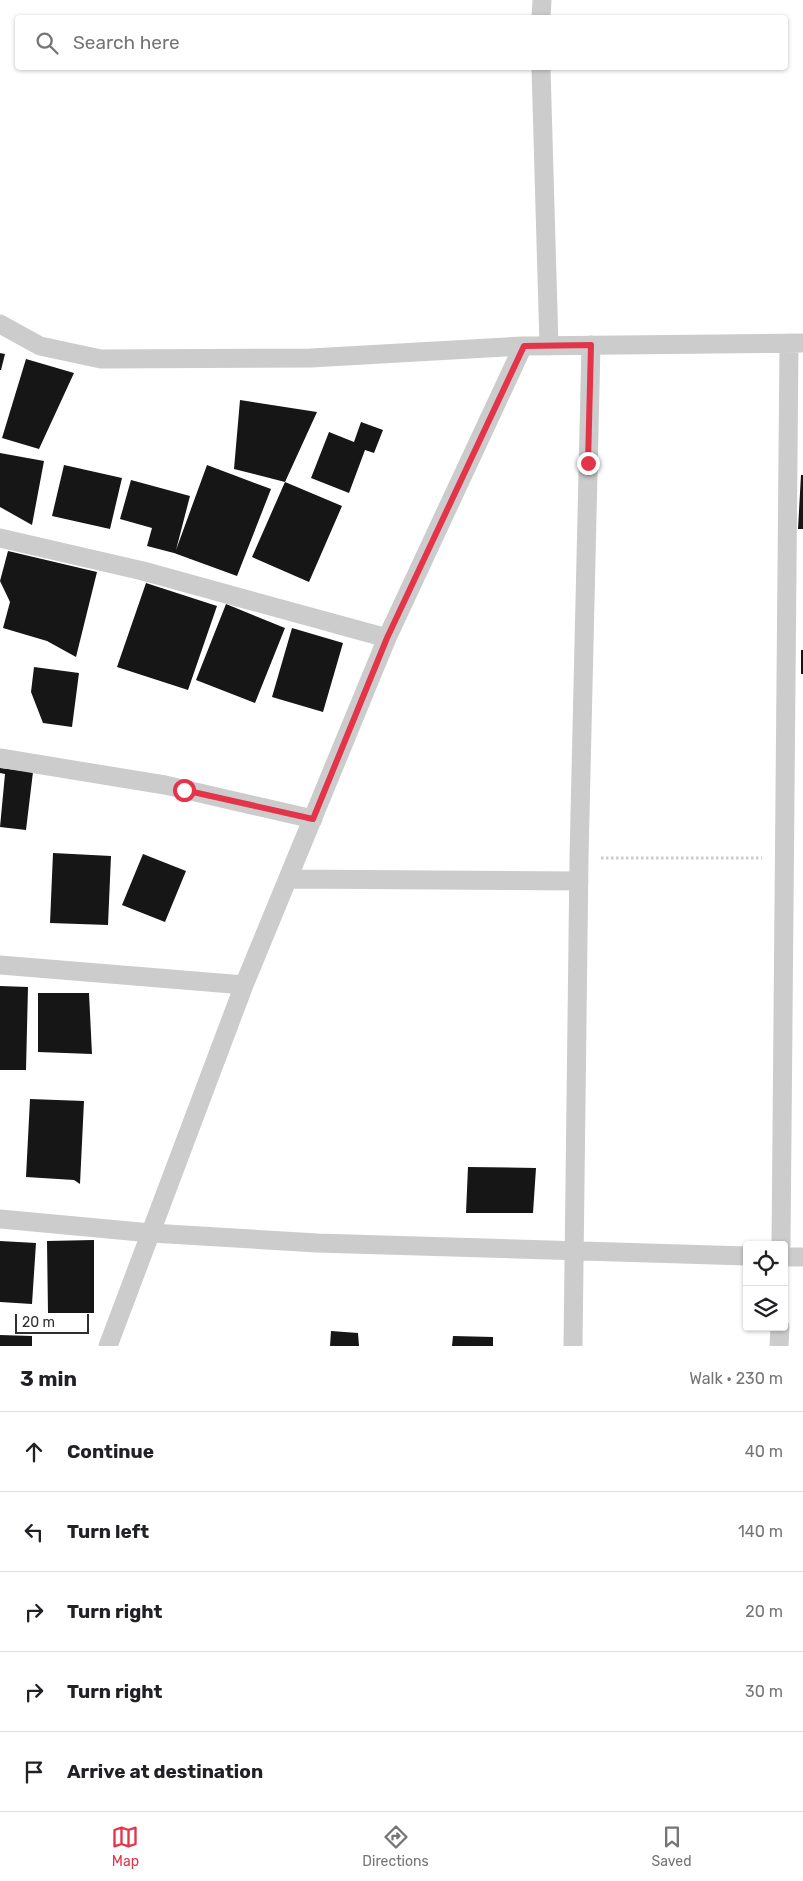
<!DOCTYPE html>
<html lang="en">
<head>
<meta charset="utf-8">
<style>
	body { margin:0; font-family:Rubik,sans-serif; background:#f2f2f2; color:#202124 }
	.controls { position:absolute; right:15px; bottom:15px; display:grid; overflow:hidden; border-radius:5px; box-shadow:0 1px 4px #0004 }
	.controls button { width:45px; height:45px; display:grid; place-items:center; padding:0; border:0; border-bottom:1px solid #e0e0e0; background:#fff; color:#202124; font:25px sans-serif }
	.scale { position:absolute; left:15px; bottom:12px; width:74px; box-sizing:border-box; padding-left:5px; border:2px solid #2f2f2f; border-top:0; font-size:14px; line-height:18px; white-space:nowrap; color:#2f2f2f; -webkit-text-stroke:4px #fff; paint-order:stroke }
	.stop { position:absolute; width:15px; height:15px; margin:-11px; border:4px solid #e33449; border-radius:50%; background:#fff }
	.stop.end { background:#e33449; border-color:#fff; box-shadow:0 1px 5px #0008 }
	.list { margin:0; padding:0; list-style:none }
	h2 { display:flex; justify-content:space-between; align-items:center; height:65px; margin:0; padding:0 20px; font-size:21px }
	h2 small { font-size:16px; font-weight:400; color:#757577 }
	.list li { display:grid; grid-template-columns:32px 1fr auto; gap:15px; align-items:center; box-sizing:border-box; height:80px; padding:0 20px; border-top:1px solid #e0e0e0 }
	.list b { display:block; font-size:19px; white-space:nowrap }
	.list em { font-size:16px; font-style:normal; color:#757577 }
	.icon { flex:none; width:28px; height:28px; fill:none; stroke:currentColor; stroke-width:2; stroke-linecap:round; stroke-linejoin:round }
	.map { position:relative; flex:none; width:803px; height:1346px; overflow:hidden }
	.search { position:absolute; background:#fff; box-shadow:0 1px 4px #0004; left:15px; right:15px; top:15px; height:55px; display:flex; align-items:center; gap:12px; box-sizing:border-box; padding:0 18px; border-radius:5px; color:#757577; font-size:19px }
	.sheet { height:465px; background:#fff }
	nav { display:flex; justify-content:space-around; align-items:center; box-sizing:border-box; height:70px; border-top:1px solid #e0e0e0; background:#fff; font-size:14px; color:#757577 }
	nav a { display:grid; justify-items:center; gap:2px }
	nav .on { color:#e33449 }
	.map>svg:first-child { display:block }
	.building { fill:#161616 }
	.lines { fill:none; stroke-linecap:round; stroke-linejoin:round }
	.path { stroke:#ccc; stroke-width:3; stroke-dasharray:2.5 2.5; stroke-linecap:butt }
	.minor { stroke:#ccc; stroke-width:19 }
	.route { stroke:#e33449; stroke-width:6 }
</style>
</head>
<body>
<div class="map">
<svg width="803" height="1346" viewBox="0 0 803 1346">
	<rect width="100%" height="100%" fill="#fff"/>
	<!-- building -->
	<path class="building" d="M0,353L5,354L1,370H0Z
		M26,359L74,373L39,449L2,438Z
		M240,400L317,412L285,482L234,469Z
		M361,422L383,430L374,453L365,450L349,493L311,478L329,432L354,442Z
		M0,453L44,461L32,525L0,507Z
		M64,465L122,478L110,529L52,516Z
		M207,465L271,489L237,576L174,553L147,546L152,528L120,519L131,480L190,496L176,550Z
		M801,475H803V529H798Z
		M285,482L342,506L309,582L252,557Z
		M8,551L97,572L76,657L47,641L3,628L10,602L0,581Z
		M146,583L217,606L188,690L117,667Z
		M226,604L285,628L255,703L196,680Z
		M292,628L343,643L323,712L272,697Z
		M801,650H803V674H801Z
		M34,667L79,673L72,727L43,723L31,692Z
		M0,768L33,772L26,830L0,827L5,774L0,773Z
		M53,853L111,856L108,925L50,923Z
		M143,854L186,871L165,922L122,905Z
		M0,986L28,987L26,1070H0Z
		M38,993H89L92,1054L38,1052Z
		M30,1099L84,1101L80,1184L74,1180L26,1177Z
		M468,1167L536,1168L533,1213H466Z
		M94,1240V1313H48L47,1241Z
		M0,1241L36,1243L32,1304L0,1302Z
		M331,1331L358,1333L359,1346H330Z
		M0,1335L32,1336V1346H0Z
		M453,1336L493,1337V1346H452Z"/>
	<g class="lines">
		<!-- path -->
		<path class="path" d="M601,858H762"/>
		<!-- minor -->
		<path class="minor" d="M541,18L542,0
			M541,68L549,346
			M0,324L40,346L101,359L311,358L523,346L803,343
			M0,538L143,571L387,638
			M0,758L165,785L313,819
			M288,879L579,881
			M0,965L244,985L108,1346
			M244,985L387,638L523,346
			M0,1219L151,1233L317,1243L747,1256
			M781,1245L789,343
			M784,1257H803
			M573,1346L579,858L591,345
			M779,1346L780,1327"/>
	</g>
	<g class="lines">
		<!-- route -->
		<path class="route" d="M184,790L313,819L387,638L524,346L591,345L588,463"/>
	</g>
</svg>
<div class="controls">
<button><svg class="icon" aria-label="locate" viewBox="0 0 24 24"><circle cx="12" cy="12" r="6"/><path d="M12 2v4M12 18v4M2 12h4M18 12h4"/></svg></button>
<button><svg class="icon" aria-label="layers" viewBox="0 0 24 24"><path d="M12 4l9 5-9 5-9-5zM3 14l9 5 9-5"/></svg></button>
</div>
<div class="scale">20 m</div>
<div class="stop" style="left:184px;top:790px"></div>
<div class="stop end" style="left:588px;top:463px"></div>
<div class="search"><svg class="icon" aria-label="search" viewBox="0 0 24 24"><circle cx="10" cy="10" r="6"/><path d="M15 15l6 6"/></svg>Search here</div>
</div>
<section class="sheet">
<h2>3 min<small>Walk · 230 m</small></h2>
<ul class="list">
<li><svg class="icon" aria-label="ahead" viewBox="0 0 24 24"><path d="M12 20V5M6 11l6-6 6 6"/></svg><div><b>Continue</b></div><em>40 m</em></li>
<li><svg class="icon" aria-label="left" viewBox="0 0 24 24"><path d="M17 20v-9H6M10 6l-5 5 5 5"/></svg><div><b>Turn left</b></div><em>140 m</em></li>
<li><svg class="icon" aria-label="right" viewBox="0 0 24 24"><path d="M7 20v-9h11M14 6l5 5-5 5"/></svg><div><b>Turn right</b></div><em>20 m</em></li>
<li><svg class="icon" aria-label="right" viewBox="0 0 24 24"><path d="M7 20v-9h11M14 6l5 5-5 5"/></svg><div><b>Turn right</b></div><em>30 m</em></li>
<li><svg class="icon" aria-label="arrive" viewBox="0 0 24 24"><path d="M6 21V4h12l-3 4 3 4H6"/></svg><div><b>Arrive at destination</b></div></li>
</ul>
</section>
<nav>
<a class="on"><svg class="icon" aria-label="map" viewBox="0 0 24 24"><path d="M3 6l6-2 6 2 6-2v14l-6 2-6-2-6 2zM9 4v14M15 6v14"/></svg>Map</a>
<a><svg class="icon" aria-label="directions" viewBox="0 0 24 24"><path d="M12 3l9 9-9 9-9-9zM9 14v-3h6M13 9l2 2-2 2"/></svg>Directions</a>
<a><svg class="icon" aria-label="saved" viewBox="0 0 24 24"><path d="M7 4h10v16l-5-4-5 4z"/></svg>Saved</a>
</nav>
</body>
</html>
